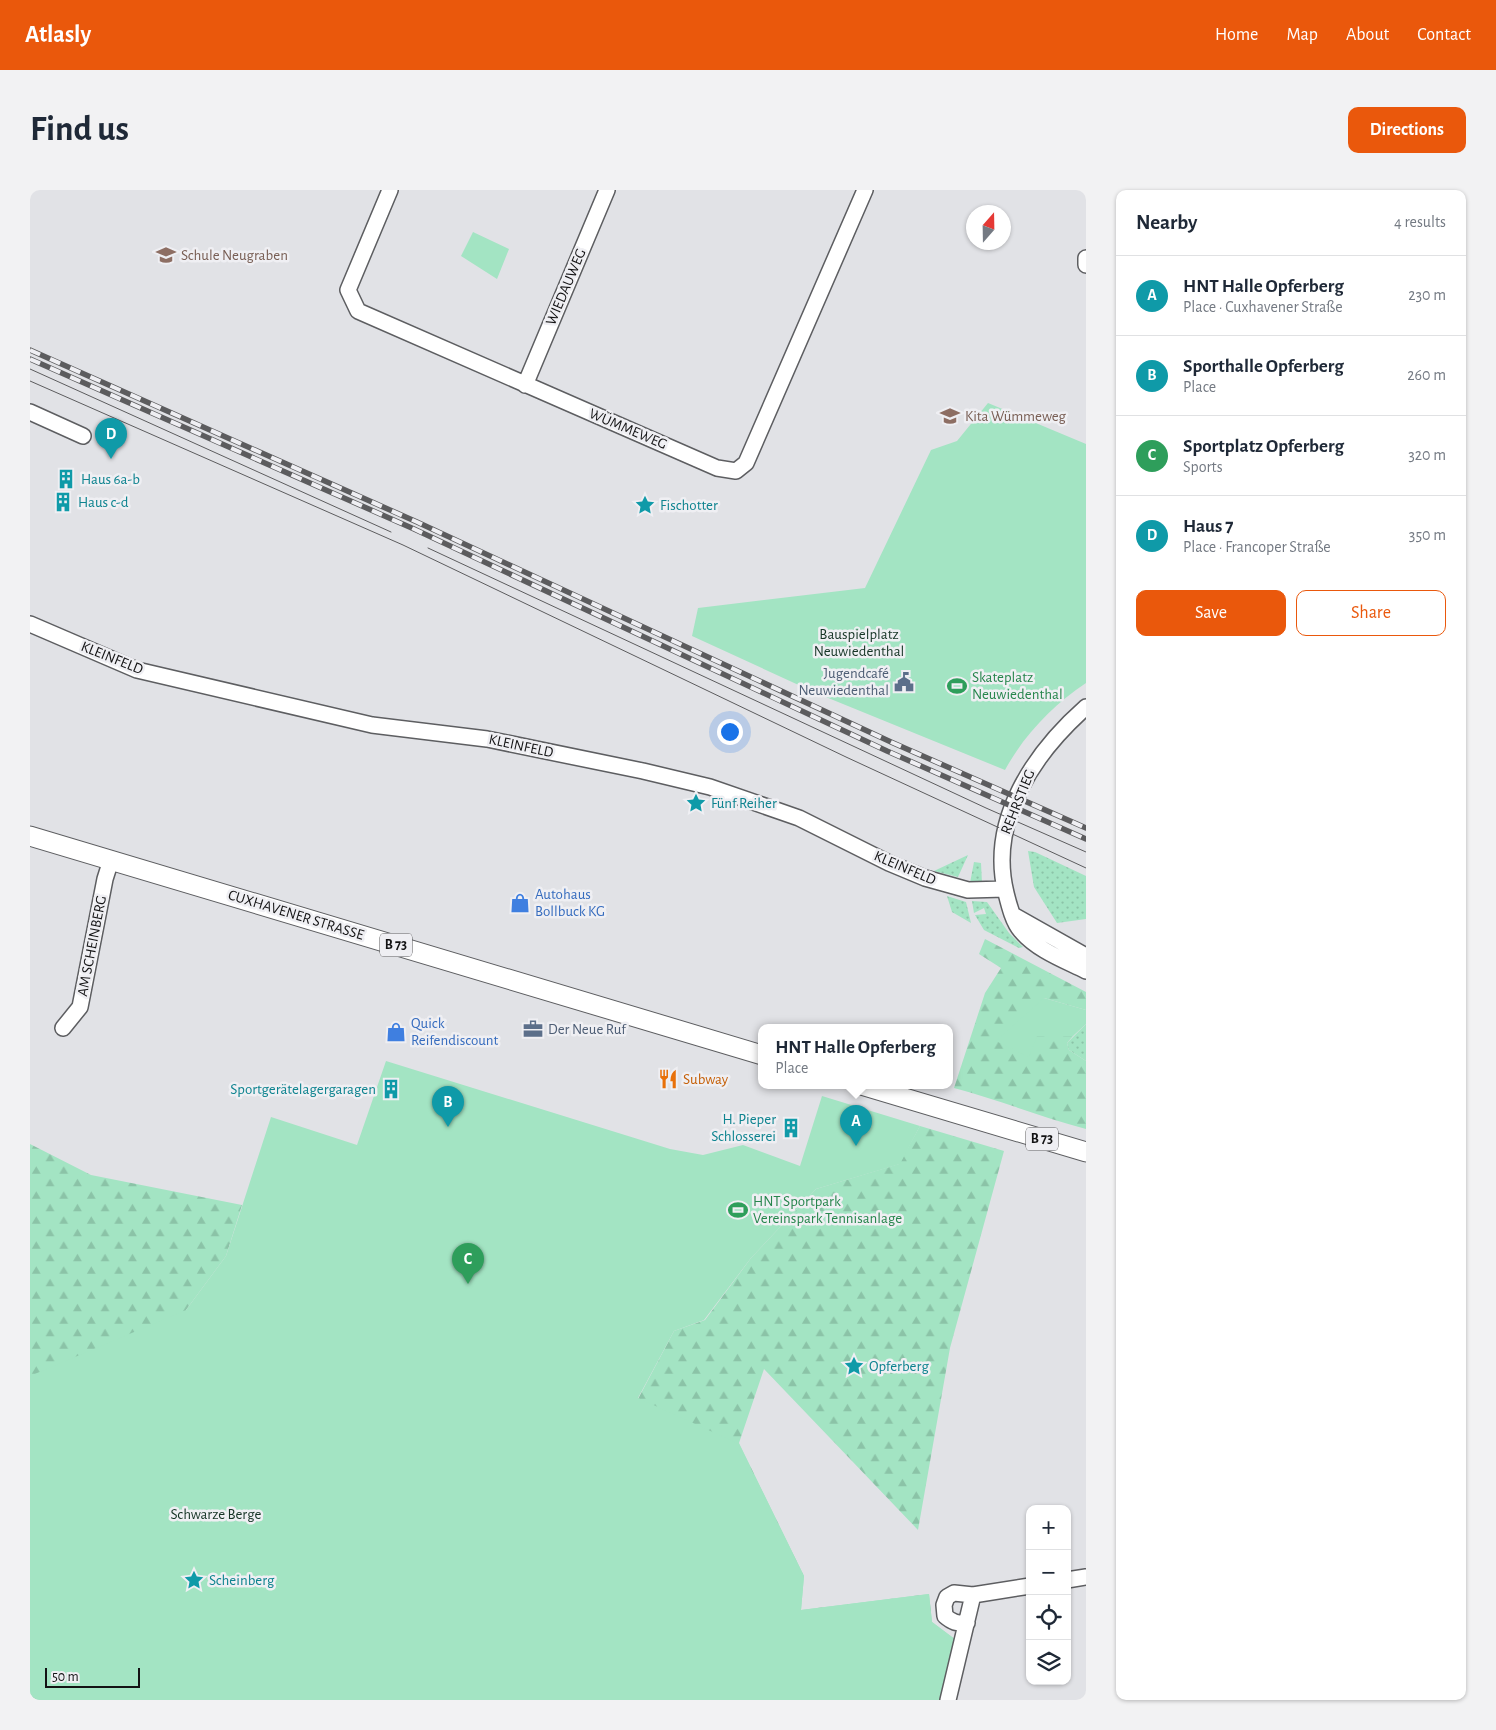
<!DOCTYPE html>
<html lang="en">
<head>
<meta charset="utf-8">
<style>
	body { margin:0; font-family:"Alegreya Sans",sans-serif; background:#f2f2f3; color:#1f2937 }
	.controls { position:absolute; right:15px; bottom:15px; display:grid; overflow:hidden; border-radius:10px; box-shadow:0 1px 4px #0004 }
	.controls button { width:45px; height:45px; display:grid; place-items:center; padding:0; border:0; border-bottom:1px solid #e0e1e3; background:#fff; color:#1f2937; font:25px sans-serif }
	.compass { position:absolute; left:936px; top:15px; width:45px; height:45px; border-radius:50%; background:#fff; box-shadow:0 1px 4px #0004; rotate:20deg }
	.scale { position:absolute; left:15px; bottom:12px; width:95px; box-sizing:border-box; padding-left:5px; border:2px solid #131314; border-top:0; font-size:14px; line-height:18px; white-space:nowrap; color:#131314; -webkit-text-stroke:4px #efeff3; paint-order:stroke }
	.you { position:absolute; left:699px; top:541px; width:18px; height:18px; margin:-12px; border:4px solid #fff; border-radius:50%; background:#1a73e8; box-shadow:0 0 0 8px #1a73e833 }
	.badge { display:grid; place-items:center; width:32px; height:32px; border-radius:50%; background:#ea580c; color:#fff; font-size:16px; font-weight:700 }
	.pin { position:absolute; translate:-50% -41px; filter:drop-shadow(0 1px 2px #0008) }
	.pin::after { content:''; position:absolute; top:26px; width:18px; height:15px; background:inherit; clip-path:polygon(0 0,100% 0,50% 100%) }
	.popup { position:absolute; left:728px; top:834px; width:195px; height:65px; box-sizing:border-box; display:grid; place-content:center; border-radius:10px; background:#fff; filter:drop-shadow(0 1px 4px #0005); font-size:16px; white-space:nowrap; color:#747a83 }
	.popup b { font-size:19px; color:#1f2937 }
	.popup::after { content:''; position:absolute; left:50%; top:100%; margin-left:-10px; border:10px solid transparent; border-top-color:#fff }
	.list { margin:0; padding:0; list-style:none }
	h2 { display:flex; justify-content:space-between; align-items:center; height:65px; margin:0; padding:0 20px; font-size:21px }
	h2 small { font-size:16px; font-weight:400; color:#747a83 }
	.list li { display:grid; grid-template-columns:32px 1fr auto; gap:15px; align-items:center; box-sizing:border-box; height:80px; padding:0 20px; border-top:1px solid #e0e1e3 }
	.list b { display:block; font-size:19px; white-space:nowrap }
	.list p { margin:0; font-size:16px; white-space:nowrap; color:#747a83 }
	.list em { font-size:16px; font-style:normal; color:#747a83 }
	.actions { display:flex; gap:10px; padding:15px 20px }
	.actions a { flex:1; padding:11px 0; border:1px solid #ea580c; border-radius:10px; text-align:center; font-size:18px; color:#ea580c }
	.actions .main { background:#ea580c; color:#fff }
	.icon { flex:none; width:28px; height:28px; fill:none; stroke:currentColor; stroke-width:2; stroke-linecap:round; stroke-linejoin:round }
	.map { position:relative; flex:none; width:1056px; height:1510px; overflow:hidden; border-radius:10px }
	header { display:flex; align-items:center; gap:30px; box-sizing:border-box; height:70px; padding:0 25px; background:#ea580c; color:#fff }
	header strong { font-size:24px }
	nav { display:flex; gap:28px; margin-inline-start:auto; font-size:18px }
	.intro { display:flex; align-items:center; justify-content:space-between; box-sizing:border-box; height:120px; padding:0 30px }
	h1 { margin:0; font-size:35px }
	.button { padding:12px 22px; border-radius:10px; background:#ea580c; color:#fff; font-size:18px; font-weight:700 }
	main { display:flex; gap:30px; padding:0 30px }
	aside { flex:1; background:#fff; border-radius:10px; box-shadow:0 1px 4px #0004 }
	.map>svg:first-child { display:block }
	.grass { fill:url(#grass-dots) }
	.forest { fill:url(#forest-firs) }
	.green { fill:#a3e4c3 }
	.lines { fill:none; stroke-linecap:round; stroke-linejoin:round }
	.minor-casing { stroke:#5d5e61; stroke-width:18 }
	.major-casing { stroke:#5d5e61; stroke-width:21 }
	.minor { stroke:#fff; stroke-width:15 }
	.major { stroke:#fff; stroke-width:19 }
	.tram { stroke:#5c5c5e; stroke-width:1 }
	.rail-casing { stroke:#5c5c5e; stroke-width:5.5 }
	.rail { stroke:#efeff3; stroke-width:4; stroke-dasharray:11; stroke-linecap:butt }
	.labels { text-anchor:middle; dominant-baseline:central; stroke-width:5; stroke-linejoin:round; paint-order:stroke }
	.shield { fill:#efeff3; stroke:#555557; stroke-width:1 }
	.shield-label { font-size:14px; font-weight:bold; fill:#131314 }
	.education-label { font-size:15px; fill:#785e54; stroke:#efeff3; text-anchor:start }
	.street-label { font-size:15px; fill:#131314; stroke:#efeff3 }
	.culture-label { font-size:15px; fill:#0d838f; stroke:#efeff3; text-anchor:start }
	.park-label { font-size:15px; fill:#163526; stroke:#efeff3 }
	.service-label { font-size:15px; fill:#4e5e75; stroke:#efeff3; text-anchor:end }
	.leisure-label { font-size:15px; fill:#27864d; stroke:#efeff3; text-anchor:start }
	.shop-label { font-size:15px; fill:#366cbe; stroke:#efeff3; text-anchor:start }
	.food-label { font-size:15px; fill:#c56008; stroke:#efeff3; text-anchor:start }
</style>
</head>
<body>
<header>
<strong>Atlasly</strong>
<nav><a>Home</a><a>Map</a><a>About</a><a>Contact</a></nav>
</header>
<div class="intro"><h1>Find us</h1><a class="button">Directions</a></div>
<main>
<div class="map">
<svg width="1056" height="1510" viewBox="0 0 1056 1510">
	<defs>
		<pattern id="grass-dots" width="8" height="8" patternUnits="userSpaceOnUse" patternTransform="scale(1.25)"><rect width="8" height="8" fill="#a3e4c3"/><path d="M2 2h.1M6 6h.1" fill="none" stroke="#8bc3a7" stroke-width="1.8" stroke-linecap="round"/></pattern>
		<pattern id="forest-firs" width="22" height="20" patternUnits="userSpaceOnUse" patternTransform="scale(1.25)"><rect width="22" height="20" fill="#a3e4c3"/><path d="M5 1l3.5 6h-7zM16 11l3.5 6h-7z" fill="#8bc3a7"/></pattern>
	</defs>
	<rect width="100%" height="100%" fill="#e1e2e6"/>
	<!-- grass -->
	<path class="grass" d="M998,661L1005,662L1056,686V729L1027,733L1004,697Z
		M938,665L928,687L904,681Z
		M944,672L951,673L952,693H940Z
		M917,706L936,712L941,733L922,722Z
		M942,711L957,712L979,743L993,757L989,758L954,740L945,725L956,724L954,718L944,723Z
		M1056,834V871L1039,860L1037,853Z"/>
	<!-- forest -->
	<path class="forest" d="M955,749L1056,802V820L1014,808L1007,846H1043L1037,853L1039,860L1056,871V939C1011,927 969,910 924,898L955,803L971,778L949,764Z
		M890,936L974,961L920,1158L888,1340L734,1179L709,1253L774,1386L771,1420L899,1404L902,1432L926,1450L911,1510H0V954L61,985L212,1015L196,1066L156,1120L608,1209L644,1141L675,1130L721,1068L786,999L869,974Z"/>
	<!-- green -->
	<path class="green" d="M443,42L479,59L467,89L431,66Z
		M958,213L1056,254V493C1023,515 994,545 975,580L786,503L662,446L668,418L835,398L901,260L927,251Z
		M1014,808L1056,820V834L1043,846H1007L999,867L966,851Z
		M356,871L640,959L673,965L713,955L770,976L792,906L890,936L870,974L786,999L721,1068L674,1130L644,1141L608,1208L709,1254L774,1386L771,1420L899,1404L902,1432L926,1450L911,1510H0V1186L156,1120L196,1066L241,927L327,955Z"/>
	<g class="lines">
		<defs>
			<path id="minor" d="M360,0L318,100L328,121L687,278L706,281L716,273L835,0
				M1056,68V75
				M495,195L577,0
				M0,222L53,246
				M0,434L107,480L342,535L457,549L613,581L680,597L769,628L859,673L895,688L938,700L975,699
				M1056,517C1004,563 958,630 976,703C979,715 983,732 991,741C1007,760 1034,770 1056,781
				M985,726L1056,766
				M33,838L50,817L75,689L81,670
				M1037,1390L1056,1387
				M937,1433C927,1434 922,1432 915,1426L914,1415L917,1407L924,1403L943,1405L1000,1396
				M918,1510L943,1405"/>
			<path id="major" d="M0,646L732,865
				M831,895L1056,962"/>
		</defs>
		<!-- minor casing -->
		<use href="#minor" class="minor-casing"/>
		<!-- major casing -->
		<use href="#major" class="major-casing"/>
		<!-- minor -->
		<use href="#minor" class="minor"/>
		<!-- major -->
		<use href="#major" class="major"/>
		<!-- tram -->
		<path class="tram" d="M0,179L361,342
			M0,191L373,355L816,567L1056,678
			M398,358L956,618L1056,662"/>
		<defs>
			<path id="rail" d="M0,160L387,332L861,552L1056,638
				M0,169L384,339L857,561L1056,649"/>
		</defs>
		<!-- rail casing -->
		<use href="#rail" class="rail-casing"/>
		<!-- rail -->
		<use href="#rail" class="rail"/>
	</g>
	<!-- icons -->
	<defs>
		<symbol id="school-bare" viewBox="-9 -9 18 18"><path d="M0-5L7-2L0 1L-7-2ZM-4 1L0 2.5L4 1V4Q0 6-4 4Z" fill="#8d6e63" stroke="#efeff3" stroke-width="2.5" paint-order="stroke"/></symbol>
		<symbol id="building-bare" viewBox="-9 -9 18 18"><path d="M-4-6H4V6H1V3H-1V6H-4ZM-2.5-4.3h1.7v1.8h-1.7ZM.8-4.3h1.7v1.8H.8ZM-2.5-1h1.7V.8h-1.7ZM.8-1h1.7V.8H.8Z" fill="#0f9aa8" stroke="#efeff3" stroke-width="2.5" paint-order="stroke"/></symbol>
		<symbol id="sight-bare" viewBox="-9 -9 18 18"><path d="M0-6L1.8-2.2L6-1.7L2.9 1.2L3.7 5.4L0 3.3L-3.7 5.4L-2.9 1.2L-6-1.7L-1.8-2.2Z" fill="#0f9aa8" stroke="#efeff3" stroke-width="2.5" paint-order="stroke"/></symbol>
		<symbol id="civic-bare" viewBox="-9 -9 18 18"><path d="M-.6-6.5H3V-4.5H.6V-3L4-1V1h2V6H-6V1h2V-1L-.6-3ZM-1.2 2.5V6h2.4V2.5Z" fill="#5c6f8a" stroke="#efeff3" stroke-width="2.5" paint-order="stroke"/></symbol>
		<symbol id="stadium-bare" viewBox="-9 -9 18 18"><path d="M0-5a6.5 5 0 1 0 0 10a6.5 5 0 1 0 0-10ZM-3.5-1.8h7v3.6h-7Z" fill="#2e9e5b" stroke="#efeff3" stroke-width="2.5" paint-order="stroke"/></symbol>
		<symbol id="shop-bare" viewBox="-9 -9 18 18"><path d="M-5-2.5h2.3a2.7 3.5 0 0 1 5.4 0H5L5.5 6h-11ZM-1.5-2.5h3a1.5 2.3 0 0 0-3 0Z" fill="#3f7fe0" stroke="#efeff3" stroke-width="2.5" paint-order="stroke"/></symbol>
		<symbol id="office-bare" viewBox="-9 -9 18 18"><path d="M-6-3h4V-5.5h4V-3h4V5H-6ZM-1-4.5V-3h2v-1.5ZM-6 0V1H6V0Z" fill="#5c6f8a" stroke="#efeff3" stroke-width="2.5" paint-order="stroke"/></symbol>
		<symbol id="restaurant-bare" viewBox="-9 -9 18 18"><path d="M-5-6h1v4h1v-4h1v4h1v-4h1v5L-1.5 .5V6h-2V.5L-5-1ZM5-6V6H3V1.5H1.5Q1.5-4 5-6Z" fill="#e8710a" stroke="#efeff3" stroke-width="2.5" paint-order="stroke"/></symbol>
	</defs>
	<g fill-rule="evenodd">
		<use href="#school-bare" x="122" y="51" width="28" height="28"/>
		<use href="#school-bare" x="906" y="212" width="28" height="28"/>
		<use href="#building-bare" x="22" y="275" width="28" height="28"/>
		<use href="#building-bare" x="19" y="298" width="28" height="28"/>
		<use href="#sight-bare" x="601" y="301" width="28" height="28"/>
		<use href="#civic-bare" x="860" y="478" width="28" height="28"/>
		<use href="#stadium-bare" x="913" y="482" width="28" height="28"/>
		<use href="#sight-bare" x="652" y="599" width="28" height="28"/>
		<use href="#shop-bare" x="476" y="699" width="28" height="28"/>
		<use href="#office-bare" x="489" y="825" width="28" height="28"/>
		<use href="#shop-bare" x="352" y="828" width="28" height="28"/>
		<use href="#restaurant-bare" x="624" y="875" width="28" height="28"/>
		<use href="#building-bare" x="347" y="885" width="28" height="28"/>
		<use href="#building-bare" x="747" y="924" width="28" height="28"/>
		<use href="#stadium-bare" x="694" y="1006" width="28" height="28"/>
		<use href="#sight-bare" x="810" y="1162" width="28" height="28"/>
		<use href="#sight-bare" x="150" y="1376" width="28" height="28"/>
	</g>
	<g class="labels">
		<!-- shield labels -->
		<g class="shield">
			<rect x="350" y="743.5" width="32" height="23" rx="4"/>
			<rect x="996" y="937.5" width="32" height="23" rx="4"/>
		</g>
		<g class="shield-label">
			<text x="366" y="755">B 73</text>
			<text x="1012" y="949">B 73</text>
		</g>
		<!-- education labels -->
		<g class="education-label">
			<text x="151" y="65">Schule Neugraben</text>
			<text x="935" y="226">Kita Wümmeweg</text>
		</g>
		<!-- street labels -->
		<g class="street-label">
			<text transform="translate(536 97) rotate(-67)">WIEDAUWEG</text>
			<text transform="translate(598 239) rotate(23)">WÜMMEWEG</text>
			<text transform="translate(82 468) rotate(22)">KLEINFELD</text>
			<text transform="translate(491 556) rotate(12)">KLEINFELD</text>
			<text transform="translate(988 612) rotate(-68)">REHRSTIEG</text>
			<text transform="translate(875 678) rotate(23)">KLEINFELD</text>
			<text transform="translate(266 725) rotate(17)">CUXHAVENER STRASSE</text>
			<text transform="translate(62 756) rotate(-79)">AM SCHEINBERG</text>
		</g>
		<!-- culture labels -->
		<g class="culture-label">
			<text x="51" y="289">Haus 6a-b</text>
			<text x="48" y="312">Haus c-d</text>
			<text x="630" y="315">Fischotter</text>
			<text x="681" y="613">Fünf Reiher</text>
			<text x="346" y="899" text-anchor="end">Sportgerätelagergaragen</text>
			<text x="746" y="929" text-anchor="end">H. Pieper<tspan x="746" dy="17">Schlosserei</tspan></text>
			<text x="839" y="1176">Opferberg</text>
			<text x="179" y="1390">Scheinberg</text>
		</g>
		<!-- park labels -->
		<g class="park-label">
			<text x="829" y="444">Bauspielplatz<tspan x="829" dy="17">Neuwiedenthal</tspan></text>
			<text x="186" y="1324">Schwarze Berge</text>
		</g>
		<!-- service labels -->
		<g class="service-label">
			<text x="859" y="483">Jugendcafé<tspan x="859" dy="17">Neuwiedenthal</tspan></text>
			<text x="518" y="839" text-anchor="start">Der Neue Ruf</text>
		</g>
		<!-- leisure labels -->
		<g class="leisure-label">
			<text x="942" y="487">Skateplatz<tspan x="942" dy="17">Neuwiedenthal</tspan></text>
			<text x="723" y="1011">HNT Sportpark<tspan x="723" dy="17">Vereinspark Tennisanlage</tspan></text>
		</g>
		<!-- shop labels -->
		<g class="shop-label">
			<text x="505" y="704">Autohaus<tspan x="505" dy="17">Bollbuck KG</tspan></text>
			<text x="381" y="833">Quick<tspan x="381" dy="17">Reifendiscount</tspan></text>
		</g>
		<!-- food labels -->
		<g class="food-label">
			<text x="653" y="889">Subway</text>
		</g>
	</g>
</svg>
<div class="controls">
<button>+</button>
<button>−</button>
<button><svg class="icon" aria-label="locate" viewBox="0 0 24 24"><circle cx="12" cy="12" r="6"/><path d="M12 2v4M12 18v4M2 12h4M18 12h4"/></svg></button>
<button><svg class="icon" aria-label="layers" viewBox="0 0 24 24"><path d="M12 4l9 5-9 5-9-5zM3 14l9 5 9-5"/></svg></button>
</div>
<svg class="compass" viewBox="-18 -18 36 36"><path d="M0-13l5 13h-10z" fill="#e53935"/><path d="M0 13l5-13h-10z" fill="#747a83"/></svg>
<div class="scale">50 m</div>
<div class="you"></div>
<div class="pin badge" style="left:826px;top:956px;background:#0f9aa8">A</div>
<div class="popup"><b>HNT Halle Opferberg</b>Place</div>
<div class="pin badge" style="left:418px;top:937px;background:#0f9aa8">B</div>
<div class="pin badge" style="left:438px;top:1094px;background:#2e9e5b">C</div>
<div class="pin badge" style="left:81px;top:269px;background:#0f9aa8">D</div>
</div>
<aside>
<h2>Nearby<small>4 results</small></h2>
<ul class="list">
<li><span class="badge" style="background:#0f9aa8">A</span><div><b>HNT Halle Opferberg</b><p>Place · Cuxhavener Straße</p></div><em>230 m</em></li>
<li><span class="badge" style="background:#0f9aa8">B</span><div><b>Sporthalle Opferberg</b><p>Place</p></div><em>260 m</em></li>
<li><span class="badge" style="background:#2e9e5b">C</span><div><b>Sportplatz Opferberg</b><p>Sports</p></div><em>320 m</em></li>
<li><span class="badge" style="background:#0f9aa8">D</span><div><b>Haus 7</b><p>Place · Francoper Straße</p></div><em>350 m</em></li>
</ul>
<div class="actions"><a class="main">Save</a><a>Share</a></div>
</aside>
</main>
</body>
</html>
